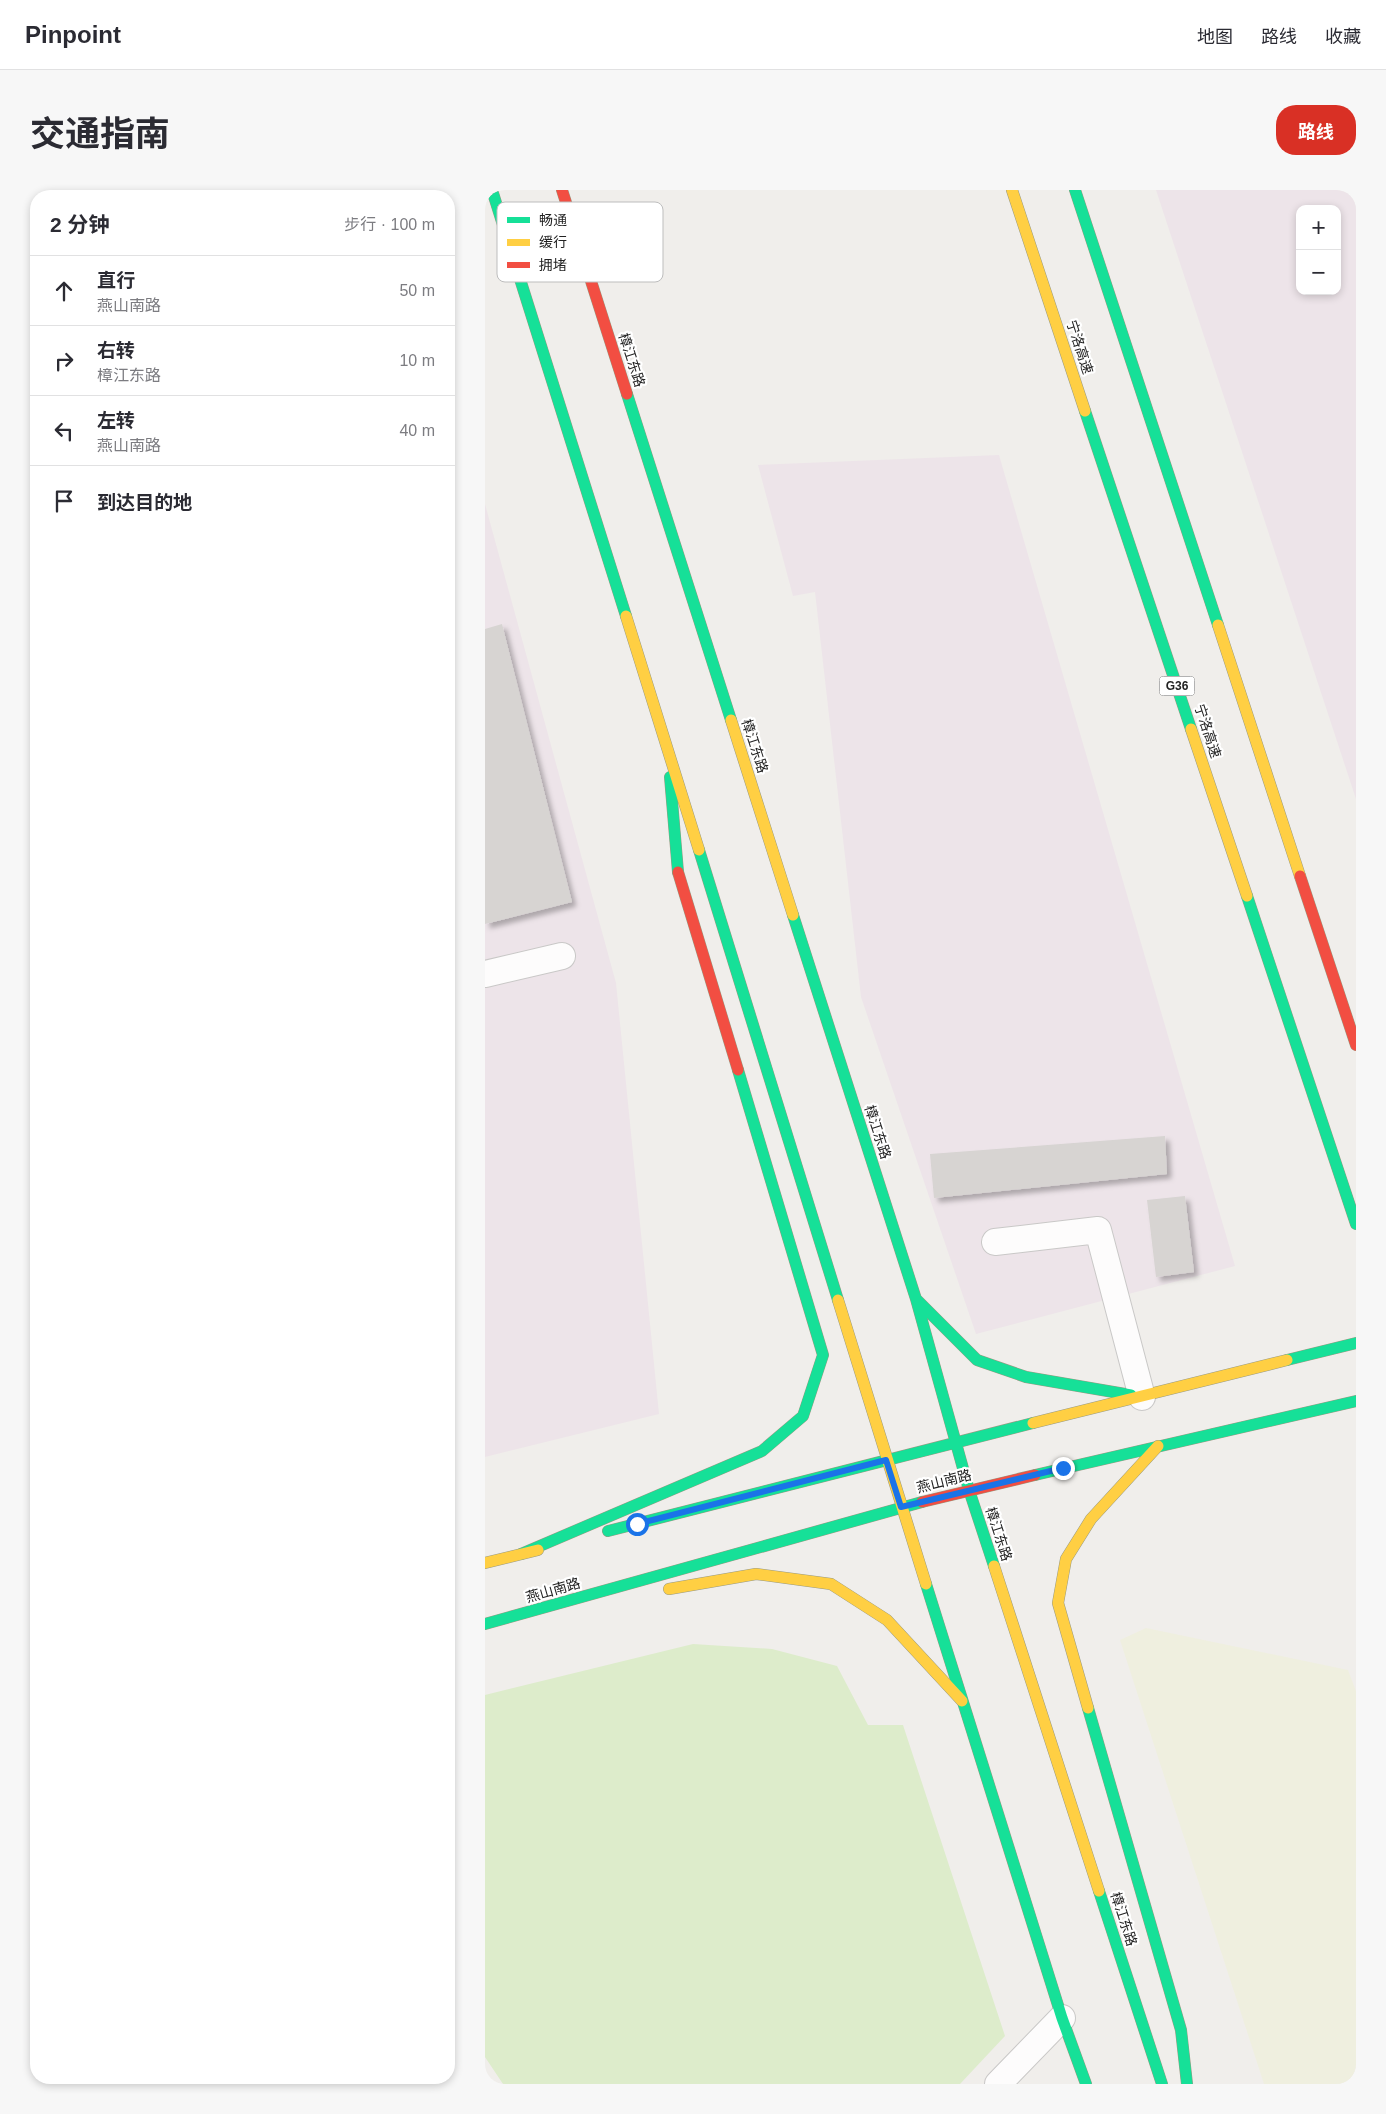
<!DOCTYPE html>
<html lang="zh">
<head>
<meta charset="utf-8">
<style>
	body { margin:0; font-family:Helvetica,"Noto Sans SC",sans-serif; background:#f7f7f7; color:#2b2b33 }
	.controls { position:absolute; right:15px; top:15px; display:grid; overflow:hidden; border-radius:10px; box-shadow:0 2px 8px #0003 }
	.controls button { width:45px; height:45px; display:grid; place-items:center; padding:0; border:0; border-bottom:1px solid #e1e1e2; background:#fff; color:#2b2b33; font:25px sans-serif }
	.stop { position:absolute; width:15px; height:15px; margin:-11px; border:4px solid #1a73e8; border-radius:50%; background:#fff }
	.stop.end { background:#1a73e8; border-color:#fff; box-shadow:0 1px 5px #0008 }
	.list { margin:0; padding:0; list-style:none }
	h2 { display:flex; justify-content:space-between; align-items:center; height:65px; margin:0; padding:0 20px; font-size:21px }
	h2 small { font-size:16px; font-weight:400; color:#7c7c81 }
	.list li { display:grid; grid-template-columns:32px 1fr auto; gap:15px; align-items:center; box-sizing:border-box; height:70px; padding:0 20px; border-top:1px solid #e1e1e2 }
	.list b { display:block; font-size:19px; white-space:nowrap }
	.list p { margin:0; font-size:16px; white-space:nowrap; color:#7c7c81 }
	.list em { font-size:16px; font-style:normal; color:#7c7c81 }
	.icon { flex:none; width:28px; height:28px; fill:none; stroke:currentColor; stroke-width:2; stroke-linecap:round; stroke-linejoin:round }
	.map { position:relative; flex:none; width:871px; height:1894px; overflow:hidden; border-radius:20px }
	header { display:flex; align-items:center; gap:30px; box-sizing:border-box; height:70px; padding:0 25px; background:#fff; border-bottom:1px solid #e1e1e2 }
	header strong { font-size:24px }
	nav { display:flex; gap:28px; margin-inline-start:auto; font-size:18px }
	.intro { display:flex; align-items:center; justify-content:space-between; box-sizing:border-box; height:120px; padding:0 30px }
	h1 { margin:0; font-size:35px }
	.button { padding:12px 22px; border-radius:20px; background:#d93025; color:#fff; font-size:18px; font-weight:700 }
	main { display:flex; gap:30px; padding:0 30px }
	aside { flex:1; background:#fff; border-radius:20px; box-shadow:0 2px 8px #0003 }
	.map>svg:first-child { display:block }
	.industrial { fill:#ede4e9; fill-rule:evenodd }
	.farmland { fill:#efefdf }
	.grass { fill:#ddeccb }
	.building { fill:#d7d4d2; filter:url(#shadow) }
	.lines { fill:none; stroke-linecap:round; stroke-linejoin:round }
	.street-casing { stroke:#c9c8c7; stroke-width:28 }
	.fast-casing { stroke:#999a82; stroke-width:12 }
	.slow-casing { stroke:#999a82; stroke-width:12 }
	.jam-casing { stroke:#999a82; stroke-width:12 }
	.street { stroke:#fdfcfc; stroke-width:26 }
	.fast { stroke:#16e098; stroke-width:11 }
	.slow { stroke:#ffcf43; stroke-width:11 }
	.jam { stroke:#f24e42; stroke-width:11 }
	.route { stroke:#1a73e8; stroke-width:6 }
	.labels { text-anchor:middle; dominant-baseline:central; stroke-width:4.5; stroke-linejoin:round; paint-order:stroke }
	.shield { fill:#fff; stroke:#646464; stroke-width:1 }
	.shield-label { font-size:12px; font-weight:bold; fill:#222 }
	.street-label { font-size:14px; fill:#222; stroke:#fff }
	.key { fill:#fff; stroke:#bdbdbd; stroke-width:1 }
	.key-label { font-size:14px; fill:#222 }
</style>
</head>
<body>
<header>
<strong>Pinpoint</strong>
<nav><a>地图</a><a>路线</a><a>收藏</a></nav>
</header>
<div class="intro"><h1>交通指南</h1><a class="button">路线</a></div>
<main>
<aside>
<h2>2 分钟<small>步行 · 100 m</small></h2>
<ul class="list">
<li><svg class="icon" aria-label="ahead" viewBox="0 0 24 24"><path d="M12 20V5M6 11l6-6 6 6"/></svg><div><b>直行</b><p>燕山南路</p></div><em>50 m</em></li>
<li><svg class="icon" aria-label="right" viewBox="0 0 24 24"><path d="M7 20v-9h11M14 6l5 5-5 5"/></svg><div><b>右转</b><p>樟江东路</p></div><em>10 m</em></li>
<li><svg class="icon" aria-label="left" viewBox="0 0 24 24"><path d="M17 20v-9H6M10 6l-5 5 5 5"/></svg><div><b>左转</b><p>燕山南路</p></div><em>40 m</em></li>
<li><svg class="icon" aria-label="arrive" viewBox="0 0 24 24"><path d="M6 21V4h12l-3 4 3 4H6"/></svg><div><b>到达目的地</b></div></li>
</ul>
</aside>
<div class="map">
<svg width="871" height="1894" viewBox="0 0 871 1894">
	<defs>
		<filter id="shadow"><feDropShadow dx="4.5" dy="4.5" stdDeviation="2.5" flood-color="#0004"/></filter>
	</defs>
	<rect width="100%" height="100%" fill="#f0eeeb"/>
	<!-- industrial -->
	<path class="industrial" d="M671,0H871V609ZM815,19H852V101H815Z
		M514,265L750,1076L491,1144L376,807L330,402L308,406L273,275Z
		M0,314L131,793L174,1224L0,1267Z"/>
	<!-- farmland -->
	<path class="farmland" d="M661,1438L863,1480L871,1501V1894H779L635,1450Z"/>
	<!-- grass -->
	<path class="grass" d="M208,1454L287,1459L352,1476L383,1535H418L520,1846L475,1894H18L0,1867V1505Z"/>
	<!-- building -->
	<path class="building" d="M17,434L87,712L0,734V439Z
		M680,946L682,984L449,1008L445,964Z
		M700,1006L709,1082L671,1087L662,1010Z"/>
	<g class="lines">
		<defs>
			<path id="street" d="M0,784L77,766
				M510,1052L613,1040L657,1207
				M513,1894L577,1828"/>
			<path id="fast" d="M7,0L141,426
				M590,0L733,435
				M142,204L246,530
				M600,221L706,539
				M185,587L193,682
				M214,660L353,1110
				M762,706L871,1034
				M308,725L431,1109L484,1300L509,1376
				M431,1109L492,1170L541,1187L646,1205
				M802,1170L871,1153
				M550,1285L871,1211
				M123,1341L548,1233
				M36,1364L277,1261L318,1226L338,1165L253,880
				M441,1394L577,1828L601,1894
				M0,1434L437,1312
				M603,1518L696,1840L702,1894
				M614,1701L677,1894"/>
			<path id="slow" d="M527,0L600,221
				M141,426L214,660
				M733,435L815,686
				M246,530L308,725
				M706,539L762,706
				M353,1110L441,1394
				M548,1233L802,1170
				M0,1373L53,1360
				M509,1376L614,1701
				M184,1399L271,1384L346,1394L402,1430L477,1511
				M603,1518L573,1413L581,1369L606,1329L673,1256"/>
			<path id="jam" d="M77,0L142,204
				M193,682L253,880
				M815,686L871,855
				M437,1312L550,1285"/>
		</defs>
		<!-- street casing -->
		<use href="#street" class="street-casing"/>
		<!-- fast casing -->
		<use href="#fast" class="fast-casing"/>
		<!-- slow casing -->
		<use href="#slow" class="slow-casing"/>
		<!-- jam casing -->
		<use href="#jam" class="jam-casing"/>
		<!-- street -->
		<use href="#street" class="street"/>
		<!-- fast -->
		<use href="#fast" class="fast"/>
		<!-- slow -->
		<use href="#slow" class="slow"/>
		<!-- jam -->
		<use href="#jam" class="jam"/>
	</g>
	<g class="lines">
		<!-- route -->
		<path class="route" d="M152,1334L401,1270L416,1317L578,1278"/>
	</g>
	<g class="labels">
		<!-- shield labels -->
		<rect class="shield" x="674.5" y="486.5" width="35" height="19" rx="4"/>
		<g class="shield-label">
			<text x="692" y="496">G36</text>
		</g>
		<!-- street labels -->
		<g class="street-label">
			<text transform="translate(595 157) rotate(72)">宁洛高速</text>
			<text transform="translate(147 170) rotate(72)">樟江东路</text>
			<text transform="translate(723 541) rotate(72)">宁洛高速</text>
			<text transform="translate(270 556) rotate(72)">樟江东路</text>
			<text transform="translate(393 942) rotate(72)">樟江东路</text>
			<text transform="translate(459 1291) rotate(-14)">燕山南路</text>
			<text transform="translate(514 1344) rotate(72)">樟江东路</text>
			<text transform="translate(68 1400) rotate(-16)">燕山南路</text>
			<text transform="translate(639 1729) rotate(72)">樟江东路</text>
		</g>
	</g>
	<!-- legend -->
	<rect x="12" y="12" width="166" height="80" rx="8" class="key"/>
	<rect x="22" y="27" width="23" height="6" fill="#16e098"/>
	<rect x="22" y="49" width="23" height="7" fill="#ffcf43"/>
	<rect x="22" y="72" width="23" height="6" fill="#f24e42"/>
	<g class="key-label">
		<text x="54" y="35">畅通</text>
		<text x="54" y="57">缓行</text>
		<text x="54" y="80">拥堵</text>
	</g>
</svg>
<div class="controls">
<button>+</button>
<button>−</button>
</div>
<div class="stop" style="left:152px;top:1334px"></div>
<div class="stop end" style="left:578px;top:1278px"></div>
</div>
</main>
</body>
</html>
